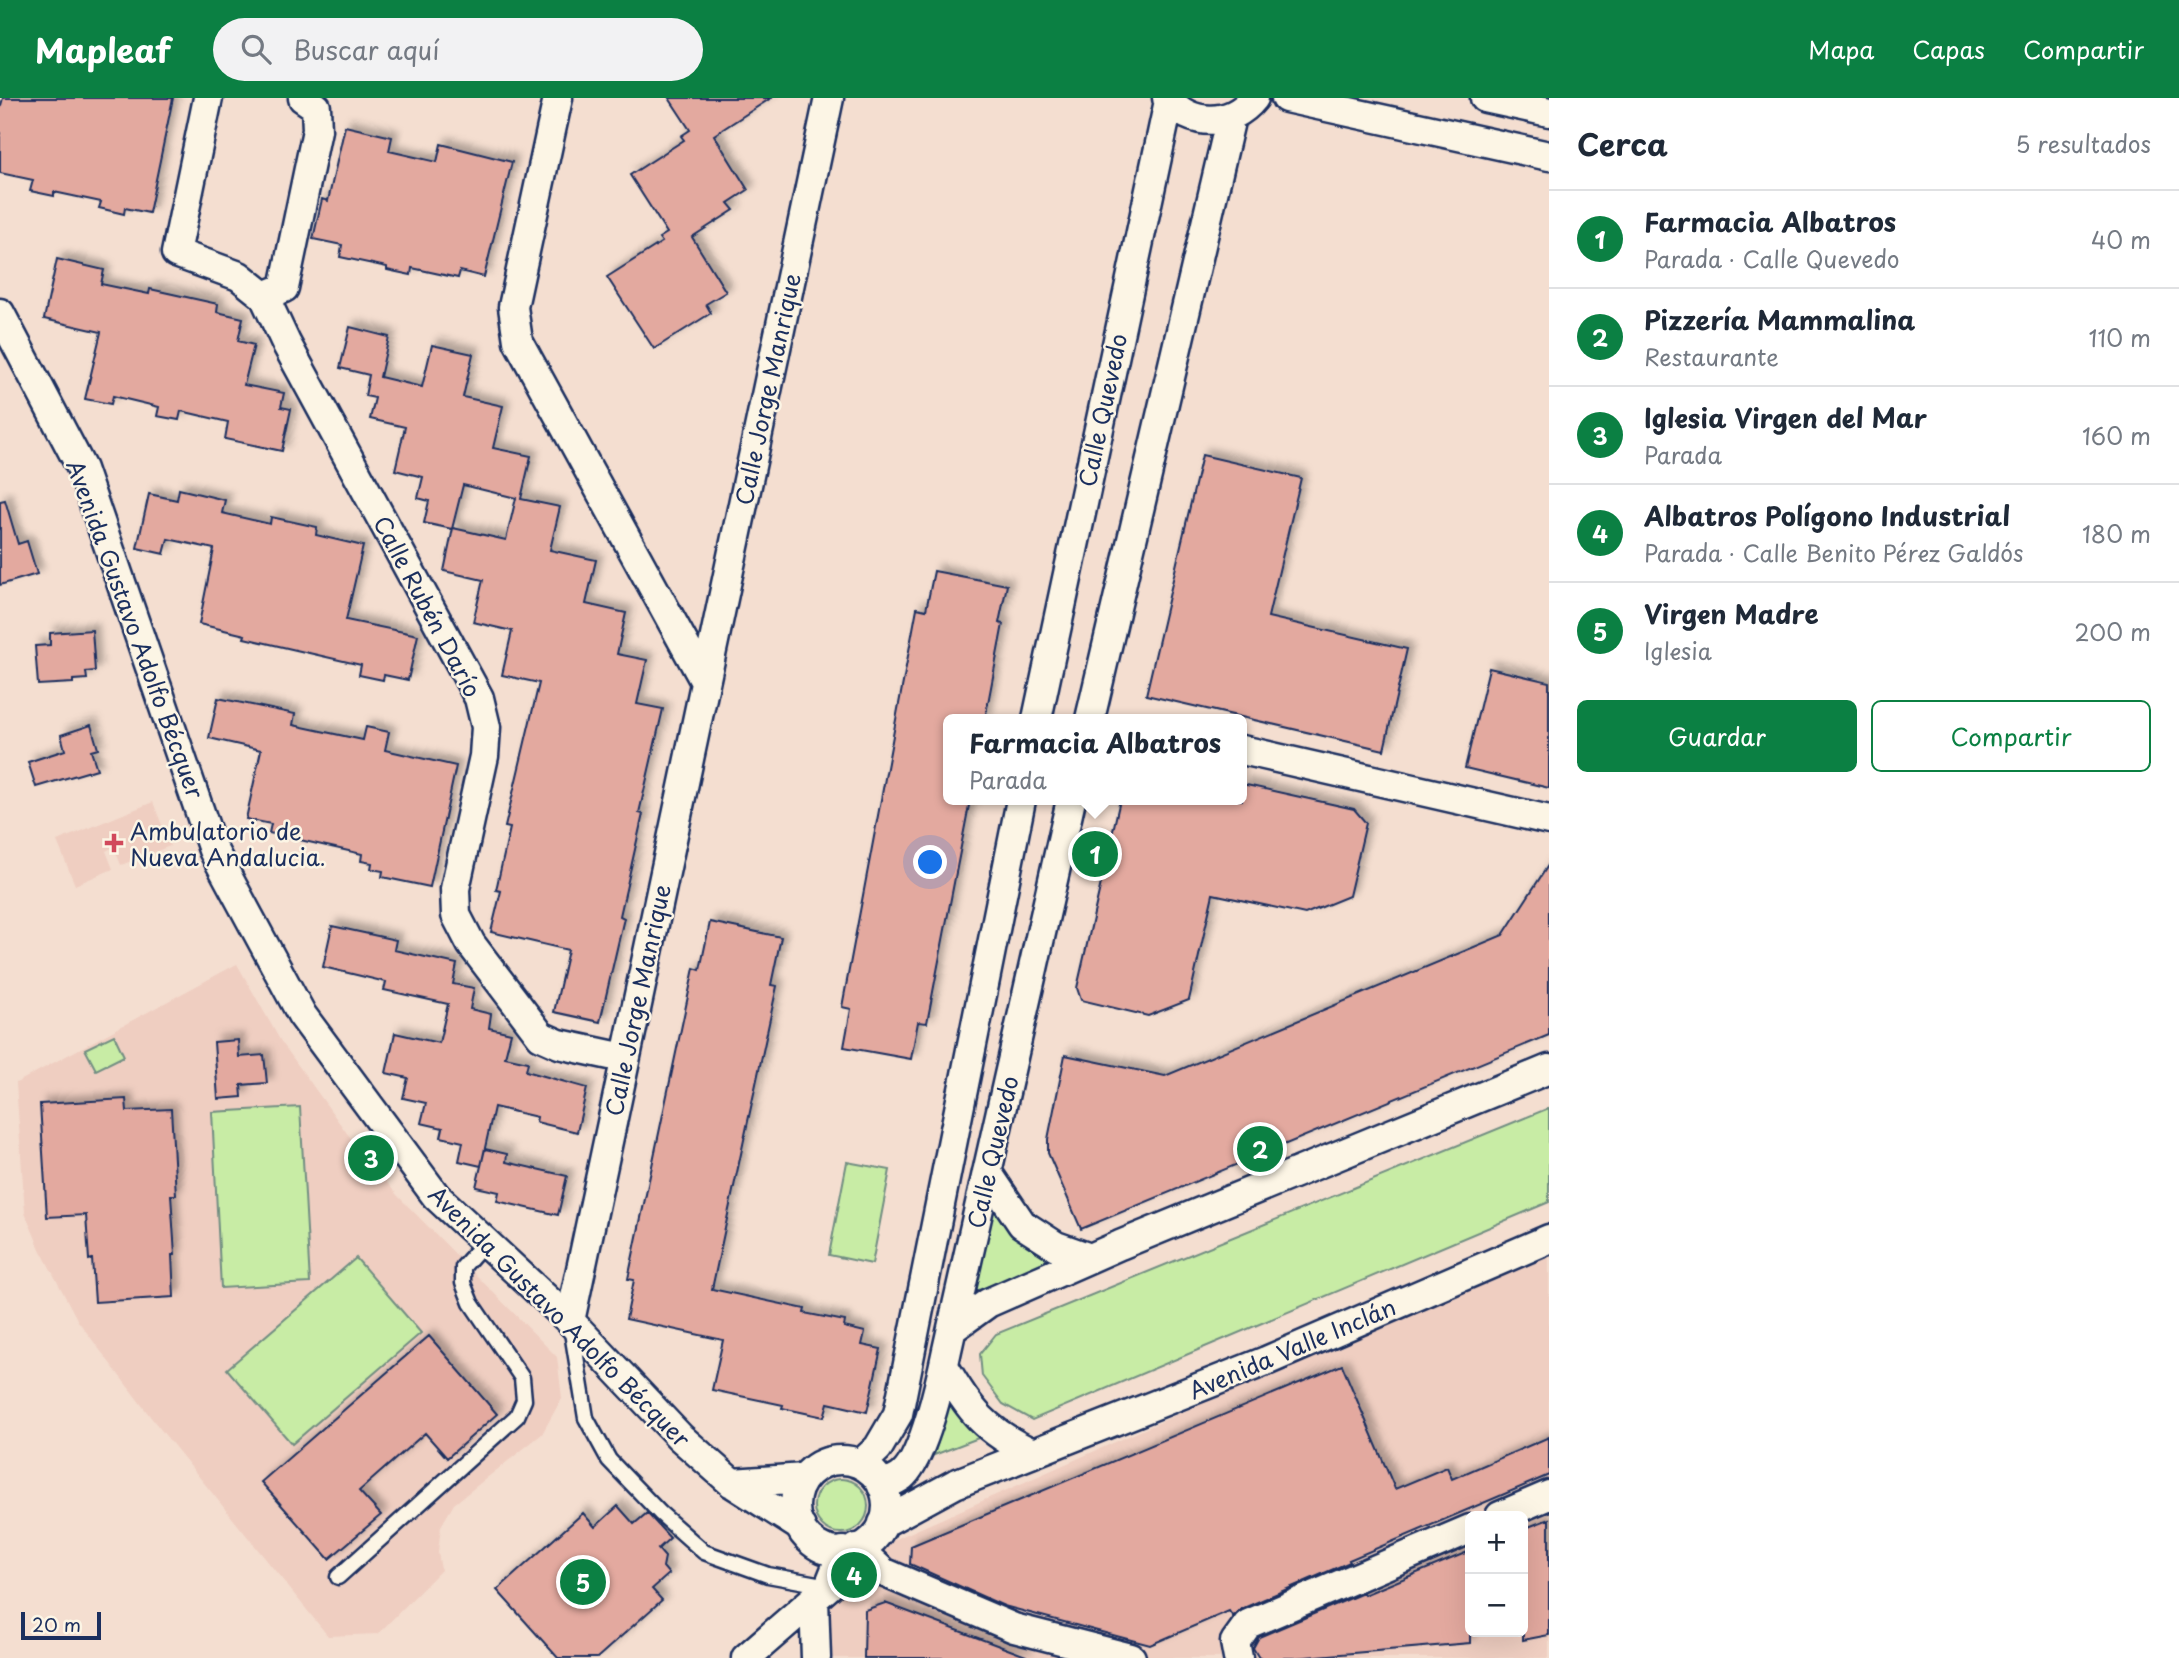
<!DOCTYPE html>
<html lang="es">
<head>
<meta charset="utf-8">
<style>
	body { margin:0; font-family:"Playpen Sans",sans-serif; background:#f2f2f3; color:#1f2937 }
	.controls { position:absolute; right:21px; bottom:21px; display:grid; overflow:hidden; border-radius:10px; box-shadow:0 7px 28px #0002 }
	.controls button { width:63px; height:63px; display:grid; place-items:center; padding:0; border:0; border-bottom:2px solid #e0e1e3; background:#fff; color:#1f2937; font:35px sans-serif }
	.scale { position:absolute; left:21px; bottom:18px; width:80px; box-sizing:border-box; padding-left:7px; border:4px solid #1b2f5e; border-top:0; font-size:19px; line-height:24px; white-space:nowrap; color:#1b2f5e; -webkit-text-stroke:5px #fcf5e5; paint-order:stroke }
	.you { position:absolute; left:931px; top:765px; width:24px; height:24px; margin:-18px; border:5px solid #fff; border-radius:50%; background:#1a73e8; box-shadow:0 0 0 10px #1a73e833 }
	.badge { display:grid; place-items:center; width:46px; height:46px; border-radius:50%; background:#0b8043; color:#fff; font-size:23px; font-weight:700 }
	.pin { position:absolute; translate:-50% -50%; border:4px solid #fff; box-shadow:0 2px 7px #0006 }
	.popup { position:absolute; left:943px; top:616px; width:304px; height:91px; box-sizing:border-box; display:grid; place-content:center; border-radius:10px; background:#fff; filter:drop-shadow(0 2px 5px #0005); font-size:23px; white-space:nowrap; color:#747a83 }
	.popup b { font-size:26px; color:#1f2937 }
	.popup::after { content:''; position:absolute; left:50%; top:100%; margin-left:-14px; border:14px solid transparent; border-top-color:#fff }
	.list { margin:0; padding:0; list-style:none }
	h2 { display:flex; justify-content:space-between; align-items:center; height:91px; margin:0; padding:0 28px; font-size:30px }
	h2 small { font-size:23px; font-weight:400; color:#747a83 }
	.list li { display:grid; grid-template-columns:46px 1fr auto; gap:21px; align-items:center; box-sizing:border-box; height:98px; padding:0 28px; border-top:2px solid #e0e1e3 }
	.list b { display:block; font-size:26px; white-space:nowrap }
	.list p { margin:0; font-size:23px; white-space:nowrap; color:#747a83 }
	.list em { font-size:23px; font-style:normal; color:#747a83 }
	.actions { display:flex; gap:14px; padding:21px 28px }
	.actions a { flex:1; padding:16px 0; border:2px solid #0b8043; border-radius:10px; text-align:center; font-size:24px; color:#0b8043 }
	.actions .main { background:#0b8043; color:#fff }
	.icon { flex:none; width:38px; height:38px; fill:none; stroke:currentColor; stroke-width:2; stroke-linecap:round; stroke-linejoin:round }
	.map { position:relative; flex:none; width:1549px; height:1560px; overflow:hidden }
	header { display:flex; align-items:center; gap:42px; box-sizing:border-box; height:98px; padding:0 35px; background:#0b8043; color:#fff }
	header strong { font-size:33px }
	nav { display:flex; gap:38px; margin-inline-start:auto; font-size:24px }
	.search { width:490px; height:63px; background:#f2f2f3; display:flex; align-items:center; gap:18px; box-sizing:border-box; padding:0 24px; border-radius:38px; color:#747a83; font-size:26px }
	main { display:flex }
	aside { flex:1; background:#fff }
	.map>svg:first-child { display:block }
	.built { fill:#efcec1; fill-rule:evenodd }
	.green { fill:#c8eca5; stroke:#728e82; stroke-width:2 }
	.building { fill:#e3a99f; stroke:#1b2f5e; stroke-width:2; filter:url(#shadow) }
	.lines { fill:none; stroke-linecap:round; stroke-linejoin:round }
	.service-casing { stroke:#1b2f5e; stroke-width:19 }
	.minor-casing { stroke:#1b2f5e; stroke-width:33 }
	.service { stroke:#fcf5e5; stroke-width:14 }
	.minor { stroke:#fcf5e5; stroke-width:28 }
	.poi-dot { fill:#d1495b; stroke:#fcf5e5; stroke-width:2.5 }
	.labels { text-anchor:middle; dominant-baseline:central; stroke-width:5; stroke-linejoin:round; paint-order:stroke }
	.street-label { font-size:23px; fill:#1b2f5e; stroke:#fcf5e5 }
	.poi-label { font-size:23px; fill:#1b2f5e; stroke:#fcf5e5; text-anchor:start }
</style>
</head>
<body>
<header>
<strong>Mapleaf</strong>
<div class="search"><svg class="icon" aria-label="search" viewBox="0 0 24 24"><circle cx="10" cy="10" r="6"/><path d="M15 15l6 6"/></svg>Buscar aquí</div>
<nav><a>Mapa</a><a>Capas</a><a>Compartir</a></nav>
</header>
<main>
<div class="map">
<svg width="1549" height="1560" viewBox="0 0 1549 1560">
	<defs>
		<filter id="shadow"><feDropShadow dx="6" dy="-6" stdDeviation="3.5" flood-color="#0004"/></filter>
	</defs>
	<rect width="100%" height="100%" fill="#f4ded0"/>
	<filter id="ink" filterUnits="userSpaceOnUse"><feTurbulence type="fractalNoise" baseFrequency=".0143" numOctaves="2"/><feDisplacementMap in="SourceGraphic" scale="14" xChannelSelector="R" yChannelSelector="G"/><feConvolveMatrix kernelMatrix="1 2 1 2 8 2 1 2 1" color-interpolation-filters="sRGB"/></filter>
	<g filter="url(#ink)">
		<!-- built -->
		<path class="built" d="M153,704L170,748L121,767L114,749L106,753L113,771L75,787L57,743Z
			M237,866L280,942L346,1034L397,1097L557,1259L562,1300L542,1336L454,1406L441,1428L438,1454L441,1472L378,1536L328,1538L153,1322L78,1223L40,1151L25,1115L16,985Z
			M1549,1152V1560H825V1509L871,1452ZM1470,1418H1523V1534H1470Z"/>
		<!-- green -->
		<path class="green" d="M114,937L124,958L96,972L85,951Z
			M300,1009L310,1185L221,1190L212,1014Z
			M1549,1010V1104L1032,1322L1003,1306L982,1278L980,1256L996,1236Z
			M847,1064L890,1072L872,1166L829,1157Z
			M993,1109C1010,1138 1024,1148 1055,1162L974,1194Z
			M356,1160L421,1235L292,1346L227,1271Z
			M951,1300L981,1339L934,1357Z
			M814 1408a27 27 0 1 1 54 0a27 27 0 1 1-54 0Z"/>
		<!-- building -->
		<path class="building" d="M3,0H173L149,115L125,110L124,116L99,110L101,104L54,94V98L30,93L33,82L0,75V11Z
			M669,0H771L714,37L748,92L728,105L734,112L692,139L726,194L706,206L711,215L654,251L607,179L662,144L659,140L667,135L630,77L684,42L681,38L690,32Z
			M345,28L392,39L389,53L437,64L441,46L512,64L484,179L460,173L458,180L412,170L411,177L387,172V169L340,159L342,147L313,141L322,101L328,103Z
			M57,161L104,172L101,186L149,196L150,191L218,206L217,214L243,220L238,243L254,247L244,287L284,295L281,309L291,311L282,353L225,341L228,324L181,313L179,322L157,318L159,309L113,298L111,306L85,301L101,234L44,221Z
			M350,229L389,239L380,279L422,289L432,247L473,256L463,299L503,308L493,350L531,358L521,401L560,409L550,452L596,462L586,506L626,515L617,556L647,562L637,606L663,611L639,715L643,716L620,818L624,820L600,924L554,914L568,852L491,834L501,793L496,792L510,730L505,729L539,585L502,577L512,533L473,524L483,482L444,473L453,430L506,442L516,400L463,387L452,431L424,425L429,403L418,400L423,379L395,372L405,329L370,321L375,300L365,298L369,277L340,270Z
			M1202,357L1301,380L1268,519L1407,551L1384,652L1146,597Z
			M179,391L225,402L222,415L270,426L271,419L317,429L316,437L363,448L346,522L418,537L408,582L384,577L383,582L359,577L361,567L244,540L245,537L199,526L214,451L168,441L164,456L137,450L149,396L177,402Z
			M5,402L18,446L27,443L37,476L0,487V403Z
			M934,473L1007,487L999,525L1003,526L985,621H948V702H970L927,925L918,924L911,961L844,949L851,911L842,909L917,510L926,512Z
			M92,532L95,573L86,574L87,581L73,582V585L38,587L35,548L50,547V535Z
			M1489,570L1549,584V690L1465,670Z
			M218,600L295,616L293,627L363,642L366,629L389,634L385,652L456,668L430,789L382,779L383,773L371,771L372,765L361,763L362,756L269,735L271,726L246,721L261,652L209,640Z
			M91,627L98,651L91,653L97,671L36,689L28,664L65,652L61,637Z
			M1242,686L1354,711L1366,725L1349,798L1305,816L1213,796L1189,902L1148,918L1081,902L1077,890L1120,702H1242Z
			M1549,766V937L1081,1131L1048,1055V1041L1065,957L1165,978L1503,837Z
			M710,824L781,839L771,887L777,888L712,1191L805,1211L804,1215L845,1223L844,1229L865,1234L862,1247L881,1251L867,1314L828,1305L824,1319L782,1310L783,1307L712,1292L723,1242L626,1221L634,1182L628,1181L694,870L700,872Z
			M332,828L396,842L394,852L457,866L453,886L474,890L470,911L491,916L489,930L511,935L505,959L528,964L526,973L587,990L577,1034L536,1024L537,1019L494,1009L481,1068L459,1063L463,1044L441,1039L443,1030L421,1025L426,1005L403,1000L408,980L386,975L395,935L439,945L448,906L384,892L386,884L323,869Z
			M238,942L239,959L264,957L267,985L241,987L242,999L218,1001L214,944Z
			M126,1001L127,1013L171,1011L176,1097H171L175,1157H172L174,1199L95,1204L92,1161L89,1162L86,1117L47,1119L40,1006Z
			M485,1051L507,1056L506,1064L567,1078L558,1117L497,1103L499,1094L476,1089Z
			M429,1238L497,1316L447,1360L425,1335L359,1393L381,1417L329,1461L261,1384Z
			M1342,1267L1395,1391L1447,1369L1452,1381L1549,1339V1377L1349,1462L1350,1464L1241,1511L1233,1519L1229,1513L1150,1547L1004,1508L910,1466L911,1448Z
			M618,1408L634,1426L647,1415L670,1440L658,1451L665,1459L663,1469L669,1476L652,1491L662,1502L597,1560H558L497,1492L583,1415L595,1429Z
			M1549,1421V1537L1523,1542V1431Z
			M1470,1453V1545L1294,1560H1259L1253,1550L1259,1539L1363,1495L1364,1497Z
			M885,1505L1026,1558V1560H864L865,1512Z"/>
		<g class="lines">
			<defs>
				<path id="service" d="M571,1228L586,1320L609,1362L660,1415L704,1454L768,1477L828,1488
					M338,1479L517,1318L524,1302L522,1280L471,1205L463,1185V1169L485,1144"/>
				<path id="minor" d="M208,0L176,155L239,178L264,198L286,245L479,600L486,629L484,658L455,791L456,817L471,846L541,938L559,946L624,960
					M558,0L513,209L518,243L704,582
					M1167,0C1190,29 1231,29 1254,0
					M1286,0L1549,58
					M1485,0L1549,14
					M264,198L284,190L317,32L316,9L303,0
					M0,215L82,371L213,752L302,917L436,1098L570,1223L680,1339L732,1385L801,1429
					M1037,621L1169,3
					M1090,621L1231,19
					M1242,652L1549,722
					M987,1074L1022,1126L1056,1148L1090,1160
					M570,1223L829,0
					M952,1231L988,1205L1120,1147L1549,971
					M944,1268C969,1312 986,1334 1033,1355
					M795 1408a46 46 0 1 1 92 0a46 46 0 1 1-92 0Z
					M861,1366L878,1350L898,1316L1021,702
					M732,1385L804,1380
					M882,1388C889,1385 897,1382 902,1378C924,1360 941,1281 947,1252L1071,702
					M1500,1418L1549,1397
					M883,1425L955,1386L1266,1263L1549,1141
					M857,1450L883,1474L1014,1530L1131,1560
					M814,1501L816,1560
					M746,1560L829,1488L843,1453
					M1238,1560L1235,1544L1248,1526L1470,1431"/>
			</defs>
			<!-- service casing -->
			<use href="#service" class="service-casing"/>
			<!-- minor casing -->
			<use href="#minor" class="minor-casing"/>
			<!-- service -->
			<use href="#service" class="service"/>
			<!-- minor -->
			<use href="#minor" class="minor"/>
		</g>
	</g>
	<!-- markers -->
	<path class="poi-dot" d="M110.5 734.5h7v7h7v7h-7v7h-7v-7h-7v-7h7z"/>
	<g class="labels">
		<!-- street labels -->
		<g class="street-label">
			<text transform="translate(767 291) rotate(-78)">Calle Jorge Manrique</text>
			<text transform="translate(1102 312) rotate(-78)">Calle Quevedo</text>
			<text transform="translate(428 508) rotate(62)">Calle Rubén Darío</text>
			<text transform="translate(136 531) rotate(70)">Avenida Gustavo Adolfo Bécquer</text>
			<text transform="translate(637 902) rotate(-78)">Calle Jorge Manrique</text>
			<text transform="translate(992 1054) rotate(-77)">Calle Quevedo</text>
			<text transform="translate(560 1218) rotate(45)">Avenida Gustavo Adolfo Bécquer</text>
			<text transform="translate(1292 1250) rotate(-23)">Avenida Valle Inclán</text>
		</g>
		<!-- poi labels -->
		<g class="poi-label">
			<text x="130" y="732">Ambulatorio de<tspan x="130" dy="26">Nueva Andalucia.</tspan></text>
		</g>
	</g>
</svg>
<div class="controls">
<button>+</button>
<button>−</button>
</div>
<div class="scale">20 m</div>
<div class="you"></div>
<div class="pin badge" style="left:1095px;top:756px">1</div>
<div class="popup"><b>Farmacia Albatros</b>Parada</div>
<div class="pin badge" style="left:1260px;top:1051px">2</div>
<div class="pin badge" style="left:371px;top:1060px">3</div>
<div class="pin badge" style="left:854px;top:1477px">4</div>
<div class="pin badge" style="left:583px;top:1484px">5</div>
</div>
<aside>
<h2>Cerca<small>5 resultados</small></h2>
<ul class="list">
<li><span class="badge">1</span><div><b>Farmacia Albatros</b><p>Parada · Calle Quevedo</p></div><em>40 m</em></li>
<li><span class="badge">2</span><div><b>Pizzería Mammalina</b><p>Restaurante</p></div><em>110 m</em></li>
<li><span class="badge">3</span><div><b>Iglesia Virgen del Mar</b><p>Parada</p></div><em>160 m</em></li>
<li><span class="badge">4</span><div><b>Albatros Polígono Industrial</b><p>Parada · Calle Benito Pérez Galdós</p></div><em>180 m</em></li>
<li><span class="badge">5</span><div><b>Virgen Madre</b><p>Iglesia</p></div><em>200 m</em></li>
</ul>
<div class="actions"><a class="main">Guardar</a><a>Compartir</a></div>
</aside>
</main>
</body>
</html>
